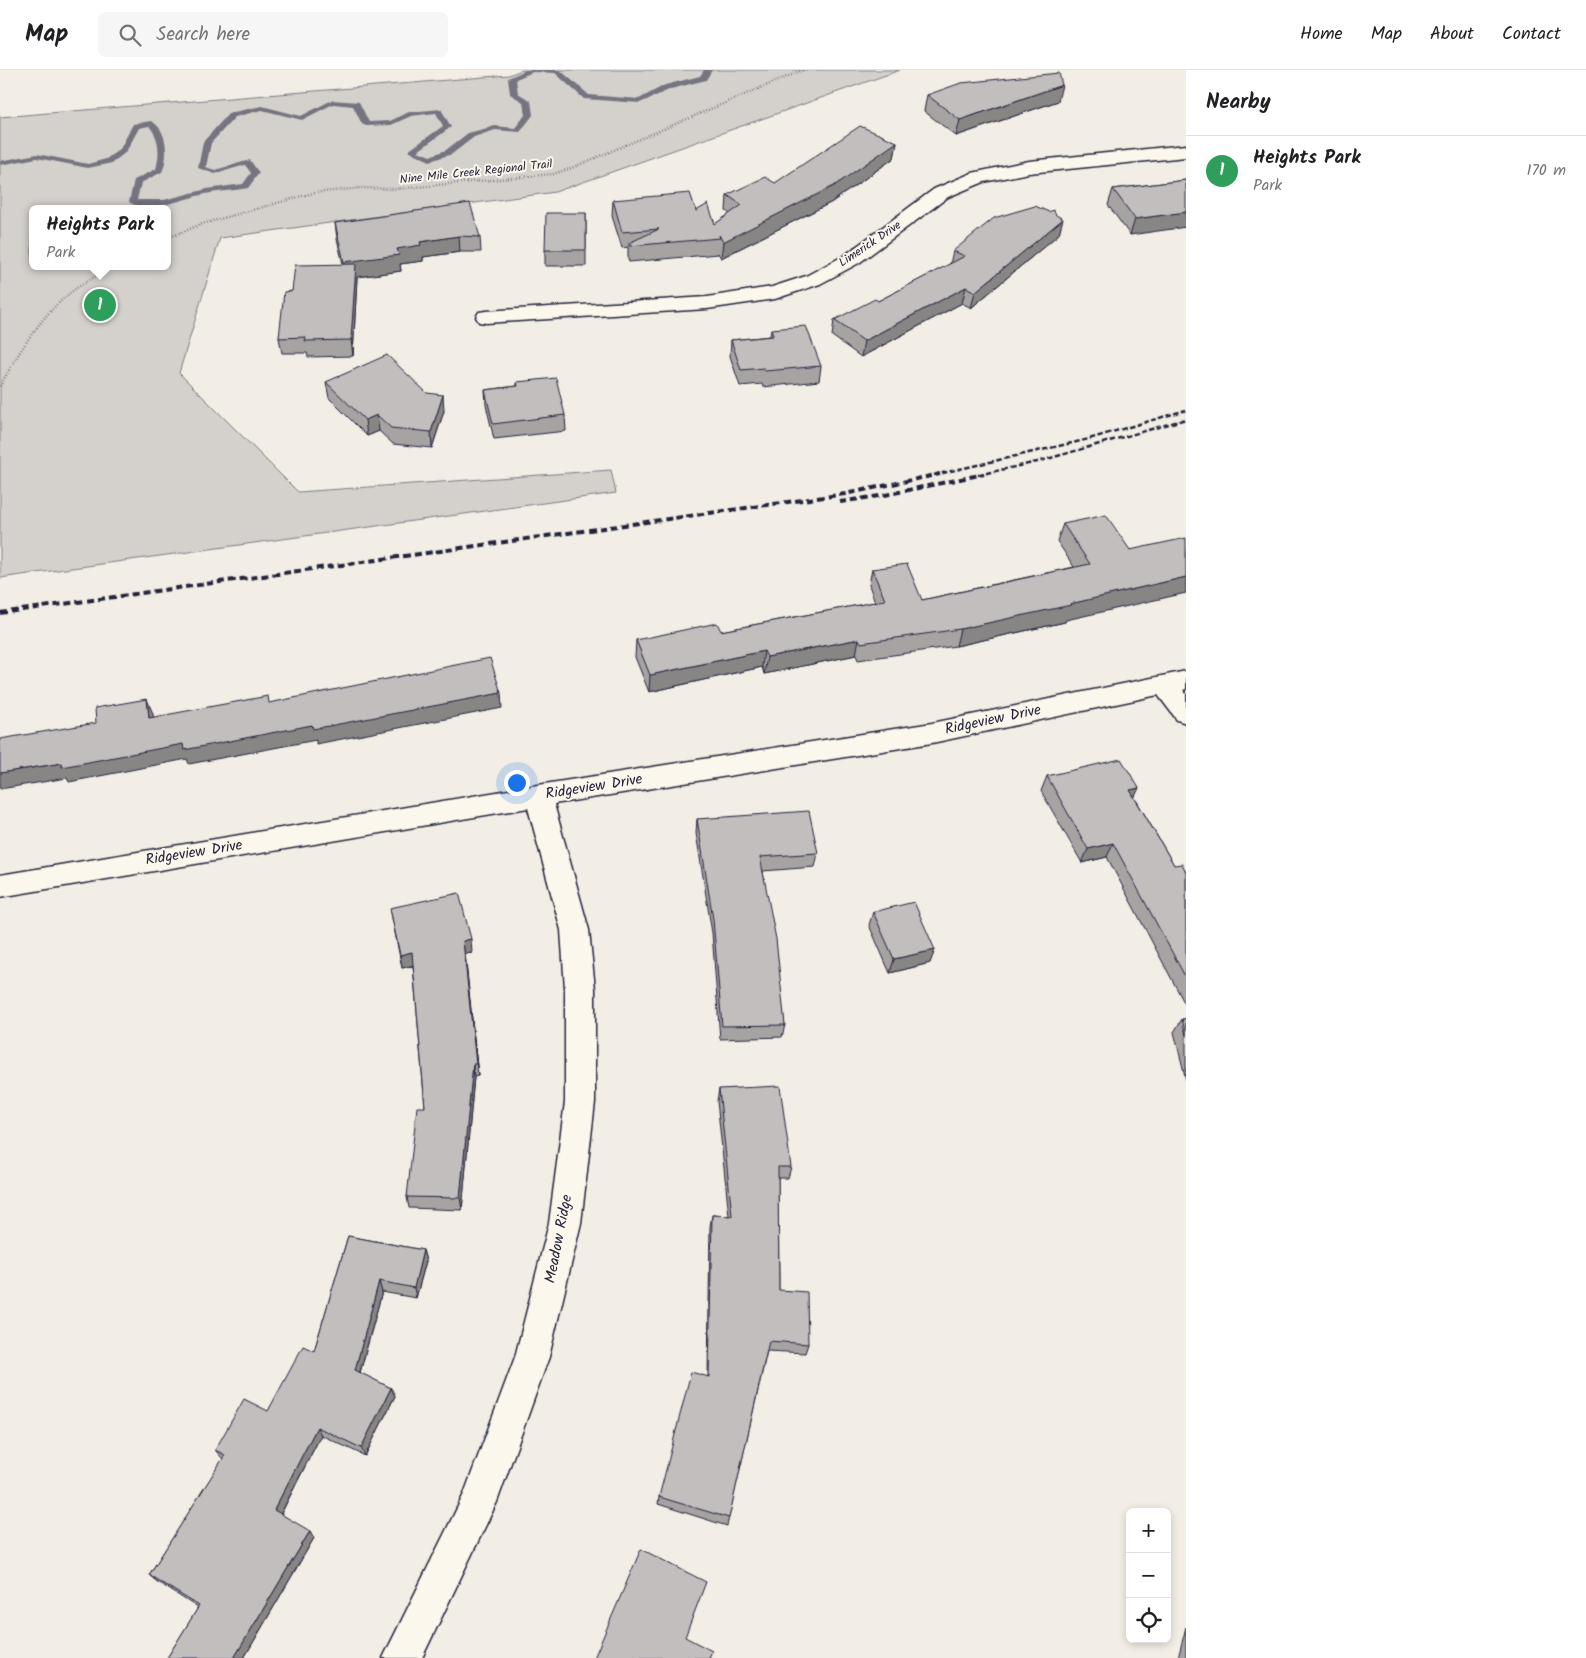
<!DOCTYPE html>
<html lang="en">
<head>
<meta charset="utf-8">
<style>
	body { margin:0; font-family:Kalam,sans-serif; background:#f6f6f6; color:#202124 }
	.controls { position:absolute; right:15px; bottom:15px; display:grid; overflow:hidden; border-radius:8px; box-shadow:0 2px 8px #0003 }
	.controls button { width:45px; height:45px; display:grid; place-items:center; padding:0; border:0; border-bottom:1px solid #e0e0e0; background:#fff; color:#202124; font:25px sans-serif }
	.you { position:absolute; left:516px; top:712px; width:18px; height:18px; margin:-12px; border:4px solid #fff; border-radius:50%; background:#1a73e8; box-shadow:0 0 0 8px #1a73e833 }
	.badge { display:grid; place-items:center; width:32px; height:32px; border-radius:50%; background:#d1495b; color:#fff; font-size:16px; font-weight:700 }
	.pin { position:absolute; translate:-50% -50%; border:2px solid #fff; box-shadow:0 1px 5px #0006 }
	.popup { position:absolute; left:29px; top:135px; width:142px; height:65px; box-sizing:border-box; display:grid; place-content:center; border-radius:8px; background:#fff; filter:drop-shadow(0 1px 4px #0005); font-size:16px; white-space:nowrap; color:#757577 }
	.popup b { font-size:19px; color:#202124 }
	.popup::after { content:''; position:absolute; left:50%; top:100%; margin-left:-10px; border:10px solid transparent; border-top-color:#fff }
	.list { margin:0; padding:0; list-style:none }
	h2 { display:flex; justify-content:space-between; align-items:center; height:65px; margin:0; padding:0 20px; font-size:21px }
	h2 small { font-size:16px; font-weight:400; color:#757577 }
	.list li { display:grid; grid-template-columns:32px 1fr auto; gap:15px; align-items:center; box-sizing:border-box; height:70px; padding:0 20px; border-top:1px solid #e0e0e0 }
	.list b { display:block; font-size:19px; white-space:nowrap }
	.list p { margin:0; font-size:16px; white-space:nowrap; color:#757577 }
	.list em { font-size:16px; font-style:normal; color:#757577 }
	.icon { flex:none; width:28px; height:28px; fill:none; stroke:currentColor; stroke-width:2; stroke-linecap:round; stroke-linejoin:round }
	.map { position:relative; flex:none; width:1186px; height:1588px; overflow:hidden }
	header { display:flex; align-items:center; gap:30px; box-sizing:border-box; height:70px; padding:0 25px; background:#fff; border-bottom:1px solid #e0e0e0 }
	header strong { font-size:24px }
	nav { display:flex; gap:28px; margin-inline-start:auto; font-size:18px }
	.search { width:350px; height:45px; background:#f6f6f6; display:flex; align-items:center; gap:12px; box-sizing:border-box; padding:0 18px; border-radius:8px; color:#757577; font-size:19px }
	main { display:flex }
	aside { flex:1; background:#fff }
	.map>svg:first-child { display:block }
	.green { fill:#d4d1cc; stroke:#7b7a84; fill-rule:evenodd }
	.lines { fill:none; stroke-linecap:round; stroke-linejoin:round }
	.stream { fill:#76747f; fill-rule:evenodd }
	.minor-casing { stroke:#22223b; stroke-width:3 }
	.path { stroke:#22223b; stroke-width:2.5; stroke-dasharray:0.5 2.5; stroke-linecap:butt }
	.minor { fill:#fbf7ec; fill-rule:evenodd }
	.rail-far1 { stroke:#22223b; stroke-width:2.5; stroke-dasharray:5.5 2.5; stroke-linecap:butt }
	.rail { stroke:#22223b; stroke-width:4; stroke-dasharray:7 4; stroke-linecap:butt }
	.wall { fill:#a7a3a3; stroke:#22223b }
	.shaded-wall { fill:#888585; stroke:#22223b }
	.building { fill:#c2bebe; stroke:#22223b }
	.labels { text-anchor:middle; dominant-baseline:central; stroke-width:4; stroke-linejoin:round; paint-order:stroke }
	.far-street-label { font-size:12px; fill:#22223b; stroke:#fbf7ec }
	.street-label { font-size:15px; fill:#22223b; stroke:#fbf7ec }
</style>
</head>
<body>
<header>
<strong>Map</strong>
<div class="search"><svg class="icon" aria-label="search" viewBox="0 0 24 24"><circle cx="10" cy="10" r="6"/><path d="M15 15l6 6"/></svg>Search here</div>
<nav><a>Home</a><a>Map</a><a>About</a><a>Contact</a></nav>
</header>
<main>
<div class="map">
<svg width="1186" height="1588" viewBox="0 0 1186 1588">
	<rect width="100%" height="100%" fill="#f2eee5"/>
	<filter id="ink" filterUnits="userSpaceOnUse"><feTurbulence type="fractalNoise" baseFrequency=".02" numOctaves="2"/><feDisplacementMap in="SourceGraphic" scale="10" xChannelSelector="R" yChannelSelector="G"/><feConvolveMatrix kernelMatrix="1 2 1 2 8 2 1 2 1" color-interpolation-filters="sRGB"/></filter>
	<g filter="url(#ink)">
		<!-- green -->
		<path class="green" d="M522,0H900L555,122L220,168L179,303L298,422L611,400L616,423L0,508V47L509,5ZM32,139H168V196H32Z"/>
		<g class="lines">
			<!-- stream -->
			<path class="stream" d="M526,0H560L589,25L639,29L665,15L700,6L704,0H712L706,10L671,19L640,33L584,29L555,3L533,2L516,9L518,23L531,31L533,45L520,62L495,60L474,67L452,84L430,91L408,81L443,56L436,43L411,46L391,55L366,56L362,54L353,36L333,34L302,50L262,40L235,47L211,73L206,97L215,100L250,90L259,103L248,118C234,121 219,121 205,124C185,128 147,145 129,132L134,110L156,99C160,84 160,68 149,56L139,58L126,82L112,93L88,98L37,88L0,95V91L37,84L88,94L106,89L120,79L133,54L151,51C168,59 169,87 162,102L141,113L137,130H164L207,119L243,114L251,103L245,95L215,104L198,98L203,72L229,43L262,36L301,46L332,30L359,32L369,52L390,51L409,42L441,39L451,57L418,81L430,86L446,80L468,63L495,56L515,58L525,45L523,32L510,24L508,8Z"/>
			<defs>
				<path id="minor" d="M1186,75V87L1029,103L984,112L948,127L859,193L820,214L775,229L707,239L486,253L479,252L476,247L479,242L486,241L707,227L772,217L806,206L845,185L934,119L972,103L1029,91Z
					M1186,601V619L1183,620L1186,624V653L1177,650L1158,625L932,673L554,734L589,860L595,919V1032L581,1153L549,1287L497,1432L422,1588H383L464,1424L515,1287L549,1153L565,1032V919L561,860L528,738L0,827V805L538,715L932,653Z"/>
			</defs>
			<!-- minor casing -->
			<use href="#minor" class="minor-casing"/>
			<!-- path -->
			<path class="path" d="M168,168L202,154L313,123L361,118L396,119L553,104L569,99L803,0
				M0,316C19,282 39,248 70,223C83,213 98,205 112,196"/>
			<!-- minor -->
			<use href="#minor" class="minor"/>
			<!-- rail-far1 -->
			<path class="rail-far1" d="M934,405L1089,369L1186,340
				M978,405L1037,392L1186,349"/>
			<!-- rail -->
			<path class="rail" d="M840,432L885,425L984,404
				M0,543L845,424L940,404"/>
		</g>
		<!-- wall -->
		<path class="wall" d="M927,25L1058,31L956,66L924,41Z
			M897,72L894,88L832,132L721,188L718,183V184L629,192L628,189V177L622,178L612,146L613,130L696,141L715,154L730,144L726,141L727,125L775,113Z
			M1186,110L1130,165L1108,135L1113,119Z
			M586,143V196H545V180Z
			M335,153L480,167L481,182H460L423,187V191L400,194L401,201L357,207L353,286L308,287L307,283H282L279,268L292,221L343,194L337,169Z
			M1059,164L971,238L962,233L861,287L832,266L834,250L878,231L950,194L953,181Z
			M771,259L821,296L819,311L763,317L762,314L740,316L730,286L731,270L770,266Z
			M326,312L444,341L432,378L393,374L379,361L367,366L329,328Z
			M517,312L565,345L566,361L494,369L486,335L485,320L517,316Z
			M1063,454L1130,480L1066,550L1065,552L956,576L858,590L856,585L764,604L762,597L649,622L635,587L636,570L721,561L875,532L869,515L872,499L922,530L1074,497L1057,471Z
			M1047,706L1135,728L1174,795L1186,802V936L1107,787L1082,793L1041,721Z
			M697,749L818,783L815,797L763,801L785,955L782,967L720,969L712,863L696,763Z
			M390,838L472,883L465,884L478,1006L474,1007L462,1140L409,1138L407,1127L425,1037L413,896L402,898Z
			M873,842L930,893L890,903L869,855Z
			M1182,949H1186V1010L1174,962Z
			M719,1019L791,1097L788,1108H778L779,1220L808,1274L805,1283L767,1281L727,1456L658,1434L659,1427L708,1306L710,1156L712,1145L729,1146L717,1031Z
			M348,1166L423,1180L426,1191L416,1228L382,1222L360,1303L391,1318L395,1326L365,1386L321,1365L281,1444L314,1468L244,1588H167L198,1538L156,1511L149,1505L223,1389L215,1380L268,1341L314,1281Z
			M1186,1557V1588H1178Z"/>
		<!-- shaded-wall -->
		<path class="shaded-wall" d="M1062,15L1058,31L956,66L960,50Z
			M897,72L894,88L832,132L721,188L723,172Z
			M1186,142V157L1130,165L1135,149Z
			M1063,149L1059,164L971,238L975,222Z
			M459,166L460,182L423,187V191L400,194L401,201L357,207L353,286L351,270L346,208L344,192L397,179L420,172Z
			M966,217L962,233L861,287L864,271Z
			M443,325L444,341L432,378L431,362Z
			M377,345L379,361L367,366L365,350Z
			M1186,507V523L1066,550L1065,552L956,576L960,559Z
			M859,569L856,585L764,604L767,587Z
			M764,581L762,597L649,622L650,605Z
			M501,623L502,638L316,674V670L189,694L187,689L69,712L67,708L0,719V703L62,693L183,674L312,655Z
			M147,629L153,644L155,663L149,648Z
			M1139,718L1132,733L1130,720Z
			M1113,773L1107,787L1082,793L1088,779Z
			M471,869L472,883L465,884L478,1006L463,871Z
			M935,880L930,893L890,903L894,889Z
			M412,882L415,895L402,898L400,885Z
			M473,994L474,1007L462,1140L460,1128Z
			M423,1180L426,1191L416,1228L414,1218Z
			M379,1211L382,1222L358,1309L355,1300Z
			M391,1318L395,1326L365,1386L361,1378Z
			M317,1357L321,1365L279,1447L274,1440Z
			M310,1461L314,1468L244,1588H234Z"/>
		<!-- building -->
		<path class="building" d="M1059,3L1062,15L960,50L927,25L961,13Z
			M860,56L897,72L834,116L723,172L719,165L720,168L629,176V173L659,159L622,162L613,130L690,123L696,141L708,134L715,154L742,135L727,125L765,107L775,113Z
			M1186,110V142L1135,149L1113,119Z
			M470,133L480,167L459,166L420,172L421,175L397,179L399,185L344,192L335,153Z
			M1035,136L1049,142L1053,140L1056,145L1063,149L975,222L966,217L864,271L834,250L875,229L878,231L965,186L953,181L994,148Z
			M546,143H586V180H545Z
			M356,194L351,270L305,271L306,267L279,268L284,222L292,221L295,195Z
			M806,256L821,296L765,301L764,298L741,300L731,270L773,266L771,259Z
			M387,285L427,323L443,325L431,362L391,358L377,345L365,350L326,312Z
			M556,308L565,345L493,354L485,320L518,316L517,312Z
			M1106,445L1130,480L1186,468V507L1070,534L1071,535L960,559L861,573L859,569L767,587L764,581L650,605L636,570L717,553L721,561L885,530L872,499L907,494L922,530L1090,494L1063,454Z
			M490,588L501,623L313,659L312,655L184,680L183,674L62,697V693L0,703V669L96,653L95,638L147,629L149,648L268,626L269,633Z
			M1121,689L1139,718L1130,720L1174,795L1182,794L1186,802V908L1113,773L1088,779L1047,706Z
			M809,741L818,783L760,787L776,869L785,955L722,956L713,849L697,749Z
			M459,823L471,869L463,871L476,994H473L460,1128L407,1127L417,1037H425L412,882L400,885L390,838Z
			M914,832L935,880L894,889L873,842Z
			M1182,949H1186V965Z
			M780,1016L791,1097H778L779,1220L807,1222L808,1274L769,1271L729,1448L659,1427L691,1302L709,1307L712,1145L732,1146L719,1019Z
			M348,1166L423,1180L414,1218L379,1211L355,1300L391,1318L361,1378L317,1357L274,1440L310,1461L234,1588H167L199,1536L149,1505L225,1385L215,1380L244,1329L268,1341L303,1276L314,1281Z
			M641,1479L706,1512L685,1567L712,1581L709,1588H594Z"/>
	</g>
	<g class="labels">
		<!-- far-street labels -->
		<g class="far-street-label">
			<text transform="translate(476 102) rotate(-6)">Nine Mile Creek Regional Trail</text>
			<text transform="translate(870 174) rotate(-34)">Limerick Drive</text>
		</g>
		<!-- street labels -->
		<g class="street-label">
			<text transform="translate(993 650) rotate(-12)">Ridgeview Drive</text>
			<text transform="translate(594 717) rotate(-9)">Ridgeview Drive</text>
			<text transform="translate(194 783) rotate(-9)">Ridgeview Drive</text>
			<text transform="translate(559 1169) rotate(-79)">Meadow Ridge</text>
		</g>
	</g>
</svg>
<div class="controls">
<button>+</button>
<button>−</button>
<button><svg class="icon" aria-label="locate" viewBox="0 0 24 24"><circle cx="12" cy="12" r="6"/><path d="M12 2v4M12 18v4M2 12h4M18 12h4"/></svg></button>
</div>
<div class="you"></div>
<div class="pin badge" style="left:100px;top:235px;background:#2e9e5b">1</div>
<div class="popup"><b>Heights Park</b>Park</div>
</div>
<aside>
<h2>Nearby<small></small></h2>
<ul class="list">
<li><span class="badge" style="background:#2e9e5b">1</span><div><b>Heights Park</b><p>Park</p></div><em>170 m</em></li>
</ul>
</aside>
</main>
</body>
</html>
